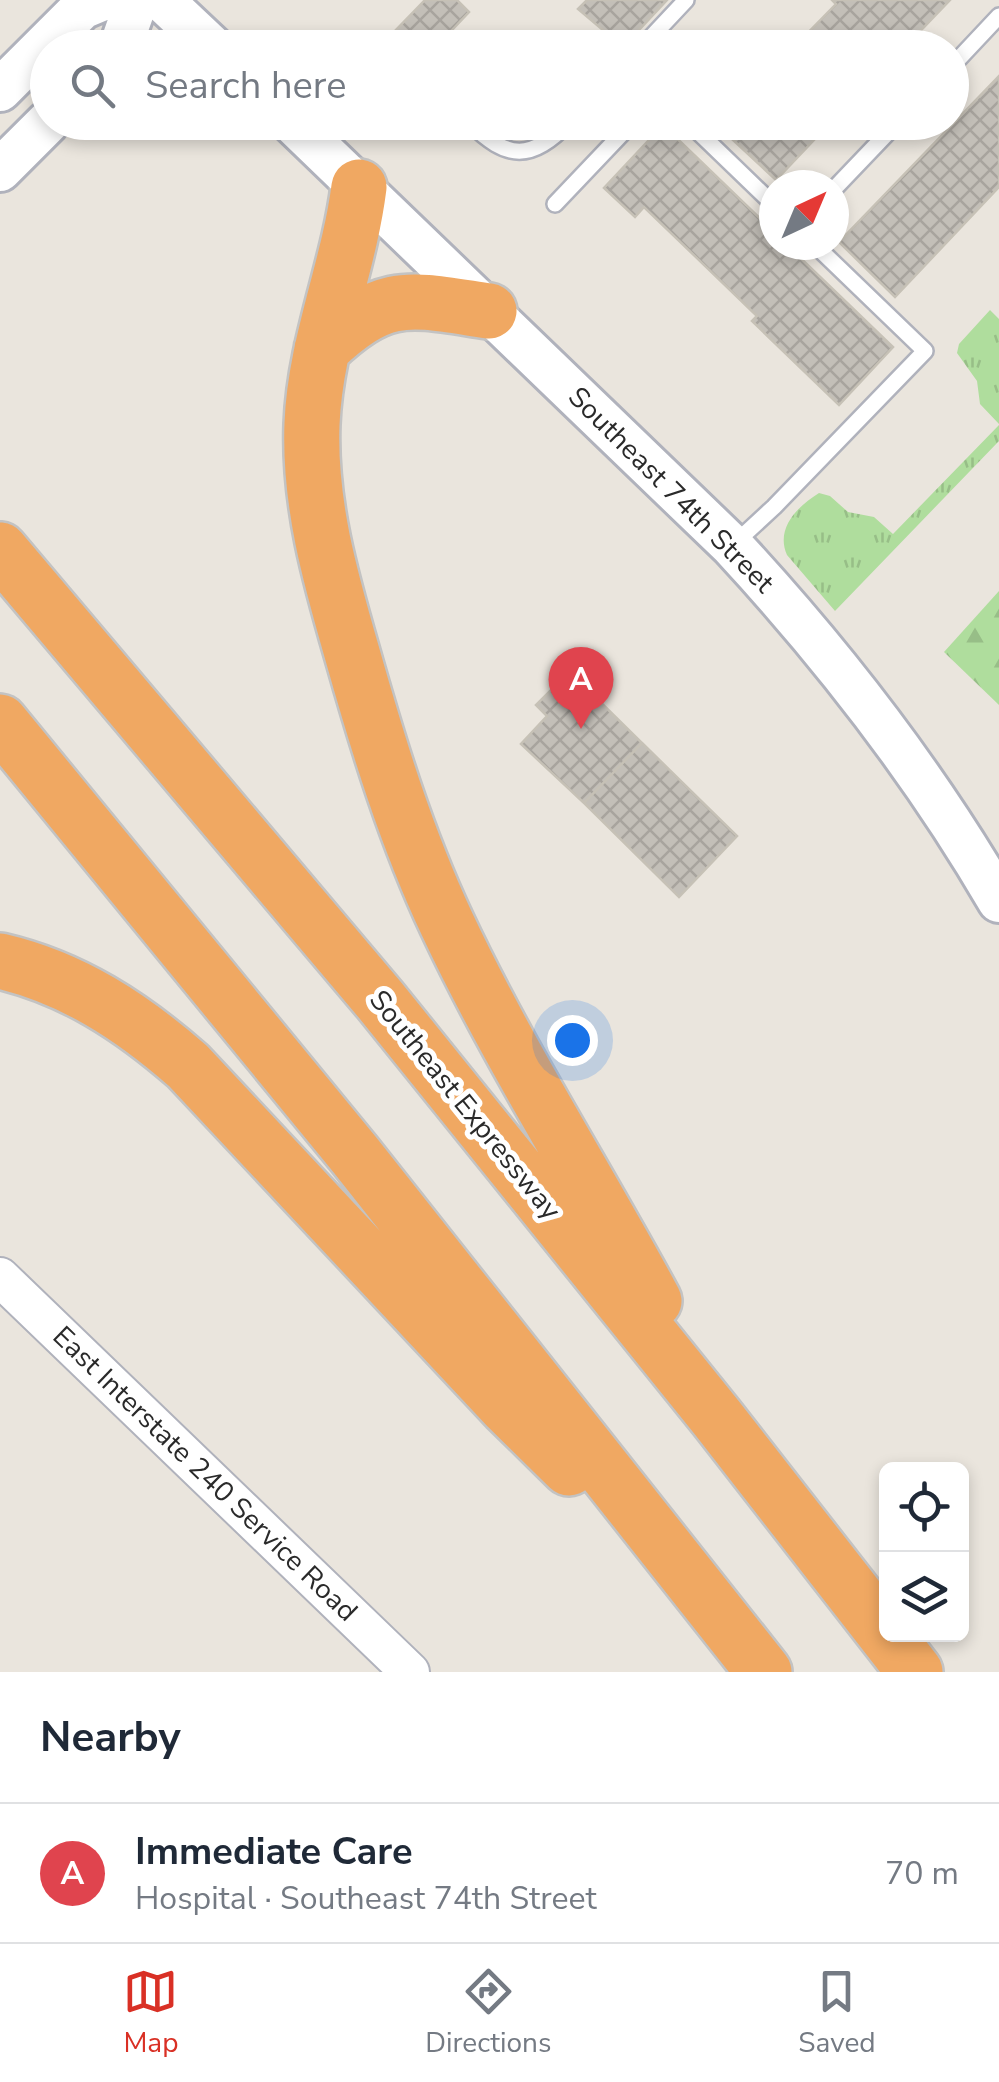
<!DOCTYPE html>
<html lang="en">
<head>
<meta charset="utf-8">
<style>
	body { margin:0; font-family:"Nunito Sans",sans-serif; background:#f2f2f3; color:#1f2937 }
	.controls { position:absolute; right:30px; bottom:30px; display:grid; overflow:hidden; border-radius:15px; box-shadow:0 5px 15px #0003 }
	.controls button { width:90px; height:90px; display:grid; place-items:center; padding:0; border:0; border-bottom:2px solid #e0e1e3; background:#fff; color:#1f2937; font:50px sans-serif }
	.compass { position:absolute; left:759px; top:170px; width:90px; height:90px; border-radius:50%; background:#fff; box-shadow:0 5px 15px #0003; rotate:44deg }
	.you { position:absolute; left:572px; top:1040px; width:35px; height:35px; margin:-25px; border:8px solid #fff; border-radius:50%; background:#1a73e8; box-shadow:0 0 0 15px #1a73e833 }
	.badge { display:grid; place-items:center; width:65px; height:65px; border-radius:50%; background:#d93025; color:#fff; font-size:32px; font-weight:700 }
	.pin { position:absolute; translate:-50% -82px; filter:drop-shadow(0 2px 5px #0008) }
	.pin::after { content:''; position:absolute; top:52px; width:35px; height:30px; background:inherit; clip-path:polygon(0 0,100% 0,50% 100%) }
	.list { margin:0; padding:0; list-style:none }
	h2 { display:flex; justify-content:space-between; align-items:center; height:130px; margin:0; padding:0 40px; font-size:42px }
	h2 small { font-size:32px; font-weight:400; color:#747a83 }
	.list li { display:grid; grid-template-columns:65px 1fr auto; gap:30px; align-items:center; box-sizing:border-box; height:140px; padding:0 40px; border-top:2px solid #e0e1e3 }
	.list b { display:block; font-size:38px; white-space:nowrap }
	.list p { margin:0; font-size:32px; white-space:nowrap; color:#747a83 }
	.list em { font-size:32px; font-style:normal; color:#747a83 }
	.icon { flex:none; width:55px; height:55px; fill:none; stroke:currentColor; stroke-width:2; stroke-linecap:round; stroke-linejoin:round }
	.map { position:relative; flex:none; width:999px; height:1672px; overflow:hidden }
	.search { position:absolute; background:#fff; box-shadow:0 5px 15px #0003; left:30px; right:30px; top:30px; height:110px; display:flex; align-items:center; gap:25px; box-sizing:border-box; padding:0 35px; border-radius:55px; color:#747a83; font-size:38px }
	.sheet { height:270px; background:#fff }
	nav { display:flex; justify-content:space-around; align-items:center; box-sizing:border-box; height:140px; border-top:2px solid #e0e1e3; background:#fff; font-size:28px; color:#747a83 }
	nav a { display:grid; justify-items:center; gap:5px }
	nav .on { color:#d93025 }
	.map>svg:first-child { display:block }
	.grass { fill:url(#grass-tufts) }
	.forest { fill:url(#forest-firs) }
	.building { fill:url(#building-cross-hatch); stroke:#c6c1b6; stroke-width:2.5 }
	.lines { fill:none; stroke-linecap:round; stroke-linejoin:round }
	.service-casing { stroke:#b0b2bc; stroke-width:20 }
	.tertiary-casing { stroke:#b0b2bc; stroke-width:42 }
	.secondary-casing { stroke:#b0b2bc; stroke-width:48 }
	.motorway-casing { stroke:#c3c3c3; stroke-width:60 }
	.service { stroke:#fff; stroke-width:15 }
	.tertiary { stroke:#fff; stroke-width:38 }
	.secondary { stroke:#fff; stroke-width:42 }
	.motorway { stroke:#f0a862; stroke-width:55 }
	.labels { text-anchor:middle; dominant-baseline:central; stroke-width:10; stroke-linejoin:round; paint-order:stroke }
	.street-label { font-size:28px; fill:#2a2a2a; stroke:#fff }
</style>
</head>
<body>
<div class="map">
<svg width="999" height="1672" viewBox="0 0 999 1672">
	<defs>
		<pattern id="grass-tufts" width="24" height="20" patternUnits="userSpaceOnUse" patternTransform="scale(2.5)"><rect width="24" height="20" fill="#afdd9d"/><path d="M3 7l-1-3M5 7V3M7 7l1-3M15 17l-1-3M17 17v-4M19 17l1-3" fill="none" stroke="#97be87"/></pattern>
		<pattern id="forest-firs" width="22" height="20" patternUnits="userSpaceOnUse" patternTransform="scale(2.5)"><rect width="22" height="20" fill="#afdd9d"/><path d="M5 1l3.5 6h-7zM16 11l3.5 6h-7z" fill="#97be87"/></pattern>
		<pattern id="building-cross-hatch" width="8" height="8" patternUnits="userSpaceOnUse" patternTransform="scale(2.5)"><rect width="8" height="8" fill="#c3bfb8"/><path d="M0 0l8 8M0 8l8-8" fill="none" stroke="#a8a49e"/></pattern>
	</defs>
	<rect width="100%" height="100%" fill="#eae5dd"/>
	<!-- grass -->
	<path class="grass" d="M990,310L999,319V424L980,404L977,381L957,353L959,344Z
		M999,425V441L835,611L787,555C775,528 798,506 819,493L830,496L848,512L874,517L893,534Z"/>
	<!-- forest -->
	<path class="forest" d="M999,591V705L944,652Z"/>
	<!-- building -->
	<path class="building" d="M425,0H457L469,12L435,48H410L394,32Z
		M587,0H667L623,47L578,9Z
		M832,0H950L904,48H793L836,4Z
		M999,76V187L895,297L839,242Z
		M721,122H831L776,180L718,126Z
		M663,125L774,232V245H787L893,347L839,405L752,321L757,316L644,207L635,217L604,188Z
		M580,682L642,743L584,803L521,744L547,716L536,705L553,688L564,699Z
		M642,743L737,836L679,897L584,803Z"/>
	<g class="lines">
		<defs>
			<path id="service" d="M641,48L686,0
				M952,66L999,16
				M469,122C508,161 531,161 569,122
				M688,122L774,205
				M834,189L898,122
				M555,204L633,122
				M735,543L774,507L925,351L815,245"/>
			<path id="tertiary" d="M0,1277L410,1672"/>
			<path id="secondary" d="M162,0L213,48
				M120,48L137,0
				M0,90L82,8L101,0
				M292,122L732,546C833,655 924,772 999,901
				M0,170L48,122"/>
			<path id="motorway" d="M359,187C349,267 315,343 312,424C309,503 330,577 352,653C378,745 406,837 447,924C508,1054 586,1175 654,1301
				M322,349C386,289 408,299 489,311
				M0,550L380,1000L717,1418L915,1672
				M0,722L355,1155L764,1672
				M0,961C73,978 132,1017 188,1066L507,1407L569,1468"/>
		</defs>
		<!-- service casing -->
		<use href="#service" class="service-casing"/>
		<!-- tertiary casing -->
		<use href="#tertiary" class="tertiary-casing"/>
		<!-- secondary casing -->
		<use href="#secondary" class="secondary-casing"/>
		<!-- motorway casing -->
		<use href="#motorway" class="motorway-casing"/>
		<!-- service -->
		<use href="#service" class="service"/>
		<!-- tertiary -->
		<use href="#tertiary" class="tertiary"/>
		<!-- secondary -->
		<use href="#secondary" class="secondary"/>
		<!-- motorway -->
		<use href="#motorway" class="motorway"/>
	</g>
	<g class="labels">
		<!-- street labels -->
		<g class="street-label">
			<text transform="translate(671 490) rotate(45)">Southeast 74th Street</text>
			<text transform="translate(465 1105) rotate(51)">Southeast Expressway</text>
			<text transform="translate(205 1474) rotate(44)">East Interstate 240 Service Road</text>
		</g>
	</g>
</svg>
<div class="controls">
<button><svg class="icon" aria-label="locate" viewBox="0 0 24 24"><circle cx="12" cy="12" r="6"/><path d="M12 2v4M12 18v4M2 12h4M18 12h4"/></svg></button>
<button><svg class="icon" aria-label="layers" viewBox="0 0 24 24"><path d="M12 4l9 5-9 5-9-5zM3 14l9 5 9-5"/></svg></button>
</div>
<svg class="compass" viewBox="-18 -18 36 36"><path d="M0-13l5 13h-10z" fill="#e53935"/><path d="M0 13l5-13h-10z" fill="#747a83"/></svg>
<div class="you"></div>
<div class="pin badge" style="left:581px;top:729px;background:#e0444e">A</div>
<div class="search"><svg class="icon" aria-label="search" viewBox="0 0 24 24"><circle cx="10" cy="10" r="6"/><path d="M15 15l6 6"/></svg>Search here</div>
</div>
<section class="sheet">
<h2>Nearby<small></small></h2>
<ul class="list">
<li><span class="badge" style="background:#e0444e">A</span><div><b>Immediate Care</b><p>Hospital · Southeast 74th Street</p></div><em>70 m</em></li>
</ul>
</section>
<nav>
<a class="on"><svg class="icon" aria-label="map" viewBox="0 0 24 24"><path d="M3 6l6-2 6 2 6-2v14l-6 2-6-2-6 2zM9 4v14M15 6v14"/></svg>Map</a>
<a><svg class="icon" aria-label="directions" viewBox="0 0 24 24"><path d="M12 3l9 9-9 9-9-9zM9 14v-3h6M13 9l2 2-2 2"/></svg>Directions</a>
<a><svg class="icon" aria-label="saved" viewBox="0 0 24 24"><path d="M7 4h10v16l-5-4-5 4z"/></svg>Saved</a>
</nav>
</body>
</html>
